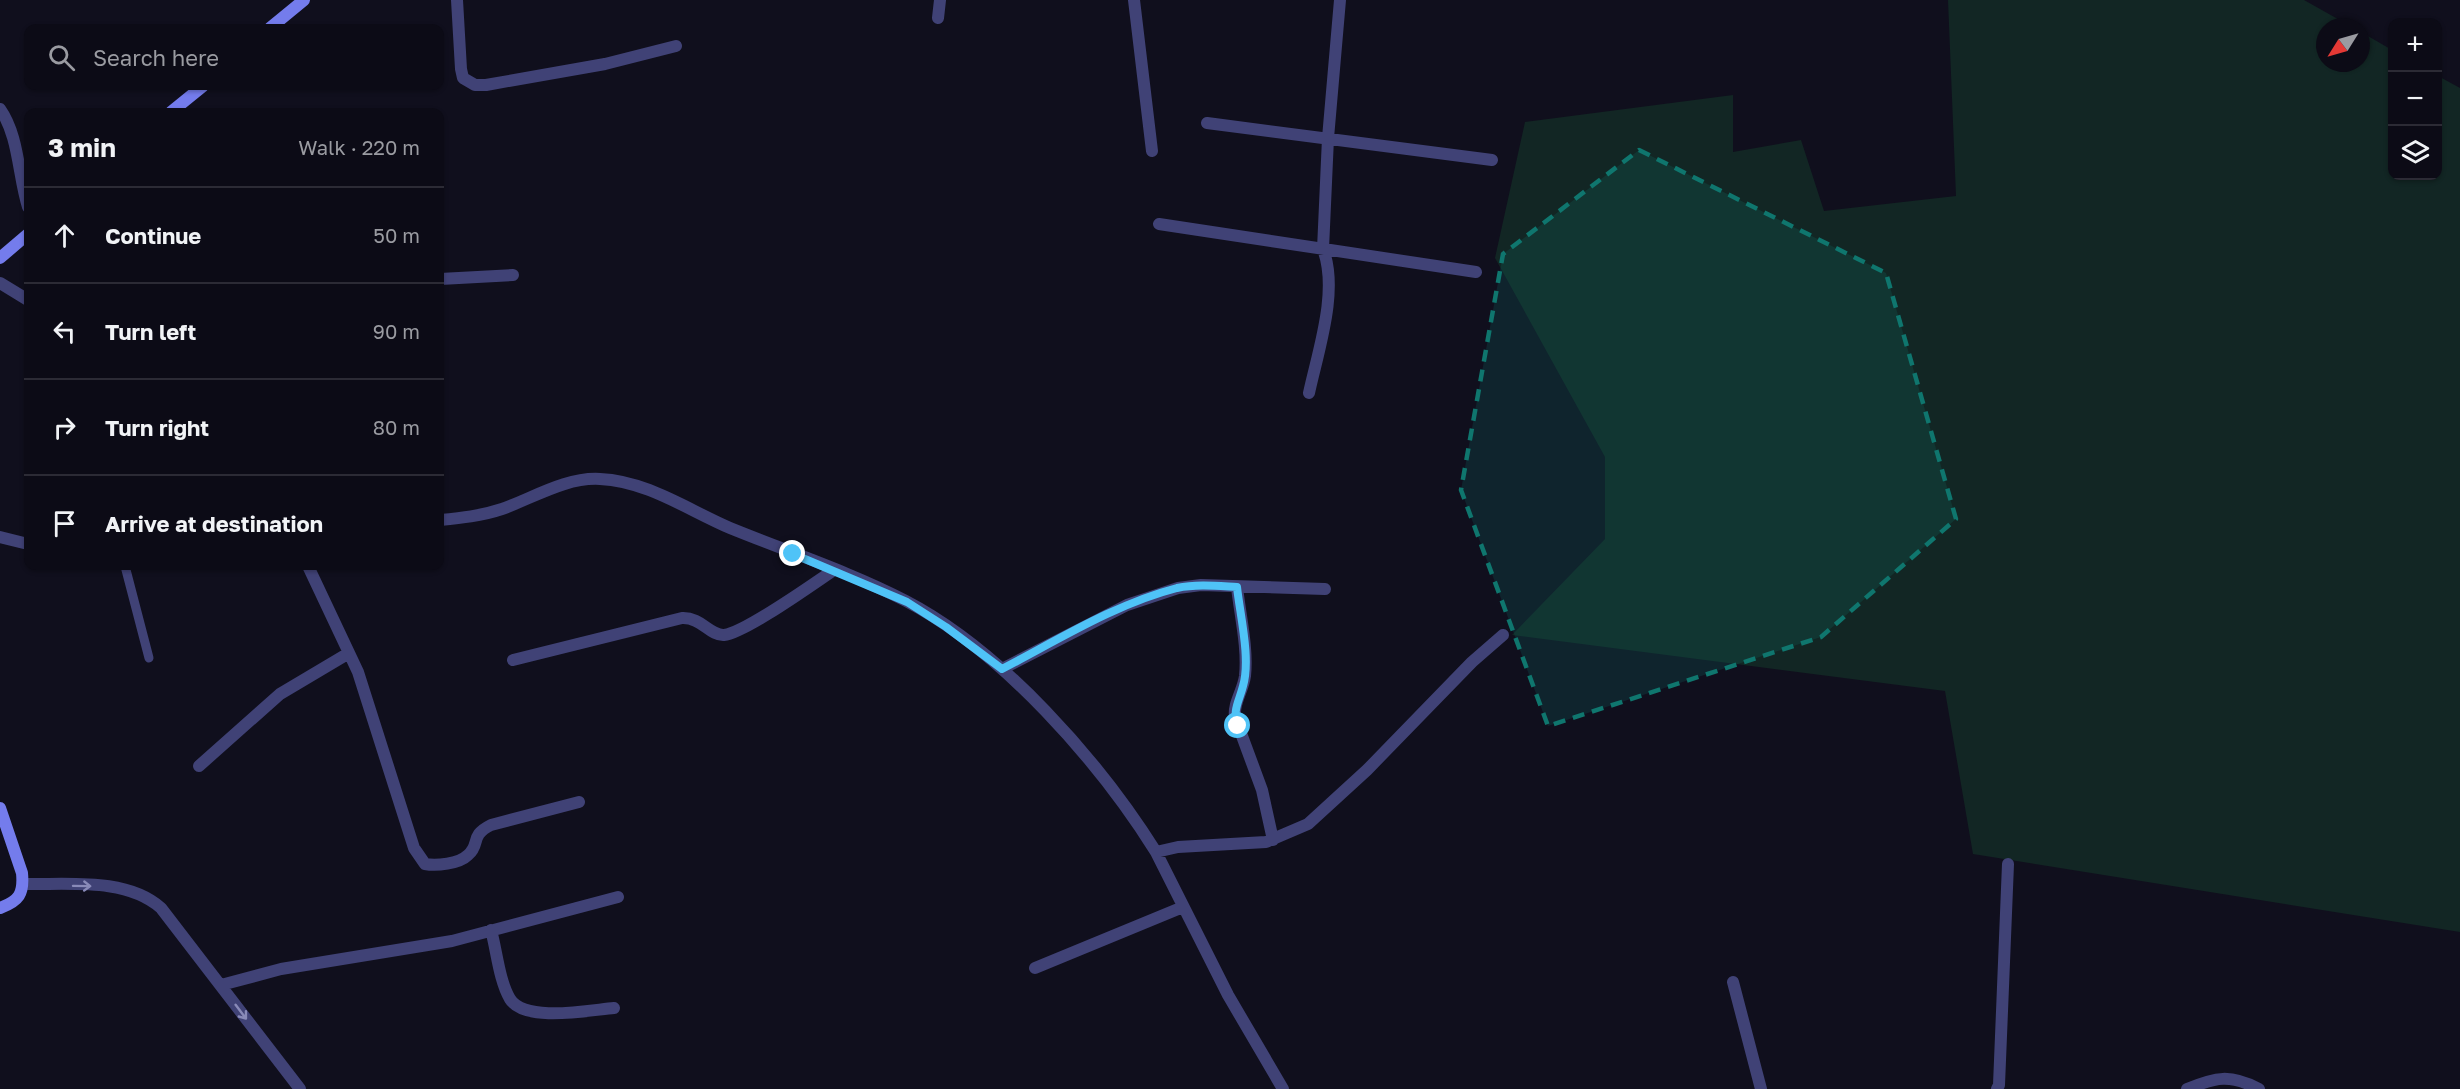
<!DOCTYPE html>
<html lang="en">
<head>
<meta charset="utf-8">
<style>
	body { margin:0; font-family:"Golos Text",sans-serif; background:#15141f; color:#f1f3f6 }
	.controls { position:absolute; right:18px; top:18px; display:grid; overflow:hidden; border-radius:12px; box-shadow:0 2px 4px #0004 }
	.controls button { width:54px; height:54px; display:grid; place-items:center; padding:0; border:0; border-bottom:2px solid #2c2b35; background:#0c0b16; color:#f1f3f6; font:30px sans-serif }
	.compass { position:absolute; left:2316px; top:18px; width:54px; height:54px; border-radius:50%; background:#0c0b16; box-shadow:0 2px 4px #0004; rotate:233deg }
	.stop { position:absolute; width:18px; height:18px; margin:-14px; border:4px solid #4fc3f7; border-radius:50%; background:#fff }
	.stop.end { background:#4fc3f7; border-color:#fff; box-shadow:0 2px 6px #0008 }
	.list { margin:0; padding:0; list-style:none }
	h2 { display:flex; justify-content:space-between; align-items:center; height:78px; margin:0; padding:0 24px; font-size:26px }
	h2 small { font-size:20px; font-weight:400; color:#9a9ba1 }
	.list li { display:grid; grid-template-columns:39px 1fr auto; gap:18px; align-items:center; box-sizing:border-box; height:96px; padding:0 24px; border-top:2px solid #2c2b35 }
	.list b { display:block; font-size:22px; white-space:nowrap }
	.list em { font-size:20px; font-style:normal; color:#9a9ba1 }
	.icon { flex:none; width:33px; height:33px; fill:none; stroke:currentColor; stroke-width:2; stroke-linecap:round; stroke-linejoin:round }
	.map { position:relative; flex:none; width:2460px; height:1089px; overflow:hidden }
	.search { position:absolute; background:#0c0b16; box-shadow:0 2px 4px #0004; left:24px; top:24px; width:420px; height:66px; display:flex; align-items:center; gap:15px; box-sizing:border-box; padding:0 21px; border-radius:12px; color:#9a9ba1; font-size:22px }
	.panel { position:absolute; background:#0c0b16; box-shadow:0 2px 4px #0004; left:24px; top:108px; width:420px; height:462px; border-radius:12px }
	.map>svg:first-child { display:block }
	.green { fill:#122624 }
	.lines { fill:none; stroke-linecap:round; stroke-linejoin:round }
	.lane { stroke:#404276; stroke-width:9 }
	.street { stroke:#404276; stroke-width:12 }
	.secondary { stroke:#747cec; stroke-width:12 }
	.oneway { stroke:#898ab8 }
	.route { stroke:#4fc3f7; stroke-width:8 }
	.marked { fill:#0f766e; fill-opacity:0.2; stroke:#0f766e; stroke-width:4.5; stroke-dasharray:12 8; stroke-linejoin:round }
</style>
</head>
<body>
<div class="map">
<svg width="2460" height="1089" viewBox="0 0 2460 1089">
	<rect width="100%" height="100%" fill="#100f1d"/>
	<!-- green -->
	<path class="green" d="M1948,0H2304L2352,27H2325V63H2361V32L2392,50V176H2438V76L2460,88V932L1973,854L1945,691L1512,635L1605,539V457L1495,258L1525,122L1733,95V152L1801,140L1824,211L1956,196Z"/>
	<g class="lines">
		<!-- lane -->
		<path class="lane" d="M125,566L149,658"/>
		<!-- street -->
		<path class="street" d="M457,0L461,69L463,78L475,85H486L605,64L676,46
			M1134,0L1152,151
			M938,18L940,0
			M0,109C19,136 18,175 28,207
			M1207,123L1492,160
			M1159,224L1476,272
			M440,279L513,275
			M0,283L28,300
			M1309,393C1318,351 1339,291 1323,249L1328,138L1340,0
			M440,520C461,518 481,516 502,509C533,498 566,477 600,479C647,481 688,510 730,528C789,552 850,572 906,601C1002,651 1099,761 1156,852L1228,995L1283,1089
			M0,537L28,544
			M308,566L358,672L414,848L425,864C436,866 459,864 468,855C481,844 469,836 491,825L579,802
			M1237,587C1240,615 1248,648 1245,676C1243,691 1233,703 1235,717L1262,790L1273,840
			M513,660L682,618C701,617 710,636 724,635C745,633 813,584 834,570
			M1002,669L1127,605L1178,588L1201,585L1325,589
			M199,766L280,694L349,653
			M1156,852L1178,847L1266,842L1308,824L1367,770L1472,662L1503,635
			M23,884C67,885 126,877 161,908L300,1089
			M491,930C497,952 499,980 510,999C525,1023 590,1010 614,1008
			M1035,968L1183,907
			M1733,982L1761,1089
			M221,985L281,969L452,941L618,897
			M1997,1089L1999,1085L2008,864
			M2187,1089C2216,1077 2230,1074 2259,1089"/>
		<!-- secondary -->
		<path class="secondary" d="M270,28L304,0
			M171,112L203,86
			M0,258L28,234
			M0,808L22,873C24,894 19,901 0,908"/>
	</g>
	<!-- one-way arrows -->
	<defs><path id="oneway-shaft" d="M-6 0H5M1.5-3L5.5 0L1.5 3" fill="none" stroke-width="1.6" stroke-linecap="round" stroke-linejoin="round" transform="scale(1.5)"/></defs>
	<g class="oneway">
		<use href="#oneway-shaft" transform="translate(82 886) rotate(1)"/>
		<use href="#oneway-shaft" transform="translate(241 1012) rotate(53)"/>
	</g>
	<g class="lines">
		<!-- route -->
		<path class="route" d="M793,554L907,602L946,627L1002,669C1058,640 1115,604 1177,588C1197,584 1217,586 1237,587C1240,615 1251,659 1243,686C1239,702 1232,710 1238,726"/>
	</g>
	<!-- marked area -->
	<path class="marked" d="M1639,150L1886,273L1956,519L1821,637L1548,726L1461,490L1503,254Z"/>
</svg>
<div class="controls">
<button>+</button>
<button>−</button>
<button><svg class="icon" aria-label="layers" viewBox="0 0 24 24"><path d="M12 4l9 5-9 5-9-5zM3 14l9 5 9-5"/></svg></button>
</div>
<svg class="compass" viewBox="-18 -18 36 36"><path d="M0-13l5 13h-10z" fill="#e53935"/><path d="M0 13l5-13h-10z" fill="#9a9ba1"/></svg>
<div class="stop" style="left:1238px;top:726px"></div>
<div class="stop end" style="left:793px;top:554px"></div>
<div class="search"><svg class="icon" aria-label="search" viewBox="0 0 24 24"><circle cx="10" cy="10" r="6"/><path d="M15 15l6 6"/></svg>Search here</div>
<section class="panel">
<h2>3 min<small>Walk · 220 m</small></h2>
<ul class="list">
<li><svg class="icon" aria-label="ahead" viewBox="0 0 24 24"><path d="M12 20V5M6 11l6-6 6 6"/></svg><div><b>Continue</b></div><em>50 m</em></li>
<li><svg class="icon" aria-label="left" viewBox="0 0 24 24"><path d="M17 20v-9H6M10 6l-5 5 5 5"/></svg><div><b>Turn left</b></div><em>90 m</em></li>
<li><svg class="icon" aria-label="right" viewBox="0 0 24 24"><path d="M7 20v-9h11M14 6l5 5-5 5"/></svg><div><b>Turn right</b></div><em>80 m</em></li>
<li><svg class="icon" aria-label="arrive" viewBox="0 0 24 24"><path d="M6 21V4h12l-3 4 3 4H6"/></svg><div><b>Arrive at destination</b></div></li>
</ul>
</section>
</div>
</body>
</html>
